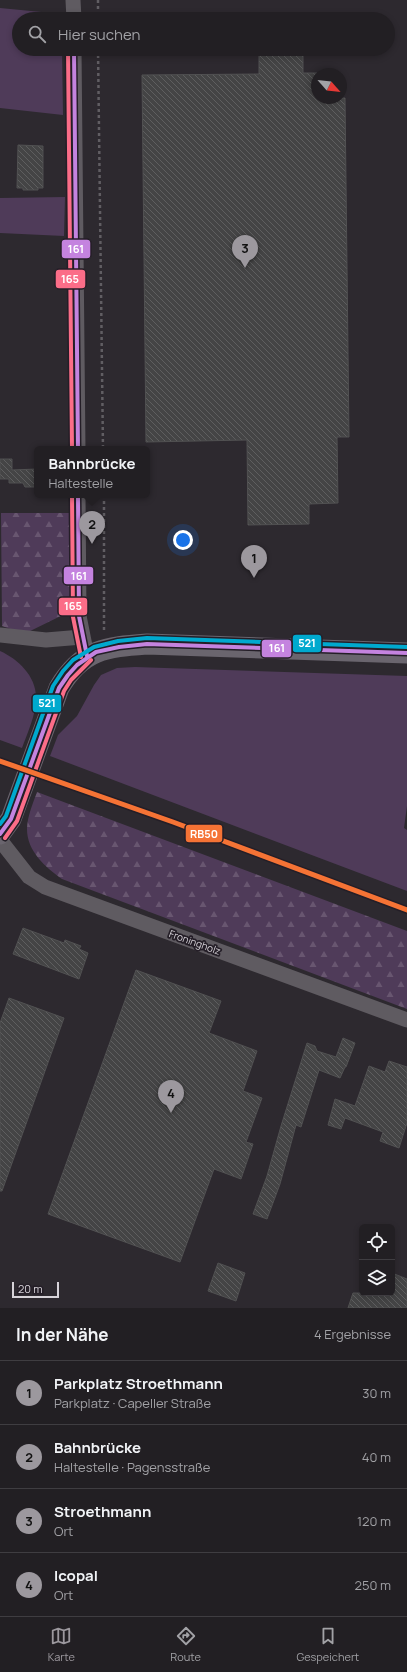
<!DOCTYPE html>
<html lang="de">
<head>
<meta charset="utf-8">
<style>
	body { margin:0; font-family:Manrope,sans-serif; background:#2e2c30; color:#f1f3f6 }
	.controls { position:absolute; right:12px; bottom:12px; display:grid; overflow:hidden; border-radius:6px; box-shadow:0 2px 6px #0003 }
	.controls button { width:36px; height:36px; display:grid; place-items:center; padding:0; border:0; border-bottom:1px solid #3f3d41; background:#221f23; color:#f1f3f6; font:20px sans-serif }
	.compass { position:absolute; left:311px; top:68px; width:36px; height:36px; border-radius:50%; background:#221f23; box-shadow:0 2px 6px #0003; rotate:117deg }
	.scale { position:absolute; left:12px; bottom:10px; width:47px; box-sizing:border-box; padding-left:4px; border:2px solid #d7d3d9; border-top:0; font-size:11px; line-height:14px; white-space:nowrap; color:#d7d3d9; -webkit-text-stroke:3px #241e27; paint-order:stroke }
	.you { position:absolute; left:183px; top:540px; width:14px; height:14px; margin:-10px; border:3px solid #fff; border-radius:50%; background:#1a73e8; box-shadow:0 0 0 6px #1a73e833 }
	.badge { display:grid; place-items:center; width:26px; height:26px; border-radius:50%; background:#9c989e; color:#111; font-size:13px; font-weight:700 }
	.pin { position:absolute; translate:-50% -33px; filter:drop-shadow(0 1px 2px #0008) }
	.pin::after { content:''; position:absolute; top:21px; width:14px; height:12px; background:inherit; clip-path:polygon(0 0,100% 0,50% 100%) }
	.popup { position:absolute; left:34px; top:446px; width:116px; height:52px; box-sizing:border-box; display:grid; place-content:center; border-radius:6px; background:#221f23; filter:drop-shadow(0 1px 3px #0005); font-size:13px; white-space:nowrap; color:#a2a2a6 }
	.popup b { font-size:15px; color:#f1f3f6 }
	.popup::after { content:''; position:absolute; left:50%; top:100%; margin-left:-8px; border:8px solid transparent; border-top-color:#221f23 }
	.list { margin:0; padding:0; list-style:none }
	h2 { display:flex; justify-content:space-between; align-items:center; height:52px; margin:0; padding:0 16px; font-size:17px }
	h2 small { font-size:13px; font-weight:400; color:#a2a2a6 }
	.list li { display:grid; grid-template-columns:26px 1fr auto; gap:12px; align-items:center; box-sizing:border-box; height:64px; padding:0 16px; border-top:1px solid #3f3d41 }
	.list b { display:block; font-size:15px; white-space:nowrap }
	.list p { margin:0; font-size:13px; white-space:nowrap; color:#a2a2a6 }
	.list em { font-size:13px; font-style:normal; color:#a2a2a6 }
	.icon { flex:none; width:22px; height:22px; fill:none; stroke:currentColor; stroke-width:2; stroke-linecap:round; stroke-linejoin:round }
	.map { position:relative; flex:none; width:407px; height:1308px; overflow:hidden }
	.search { position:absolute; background:#221f23; box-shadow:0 2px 6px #0003; left:12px; right:12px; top:12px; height:44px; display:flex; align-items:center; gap:10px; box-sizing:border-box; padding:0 14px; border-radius:22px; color:#a2a2a6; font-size:15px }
	.sheet { height:308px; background:#221f23 }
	nav { display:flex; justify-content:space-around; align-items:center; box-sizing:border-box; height:56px; border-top:1px solid #3f3d41; background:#221f23; font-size:11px; color:#a2a2a6 }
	nav a { display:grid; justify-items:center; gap:2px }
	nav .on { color:#9c989e }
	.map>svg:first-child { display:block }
	.green { fill:#4f3b59 }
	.forest { fill:url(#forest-firs) }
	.building { fill:url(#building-back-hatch); stroke:#515152 }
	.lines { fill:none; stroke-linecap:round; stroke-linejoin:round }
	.path { stroke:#615e63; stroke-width:2.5; stroke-dasharray:3 3; stroke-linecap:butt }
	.street { stroke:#5f5b61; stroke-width:15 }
	.secondary { stroke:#6a656e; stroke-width:21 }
	.bus-1-casing { stroke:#241e27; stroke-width:7 }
	.bus-2-casing { stroke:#241e27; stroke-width:7 }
	.bus-3-casing { stroke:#241e27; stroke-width:7 }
	.bus-1 { stroke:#c483df; stroke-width:4 }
	.bus-2 { stroke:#fb6d88; stroke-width:4 }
	.bus-3 { stroke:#00a9ce; stroke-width:4 }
	.rail-1-casing { stroke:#241e27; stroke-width:8 }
	.rail-1 { stroke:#f57335; stroke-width:5 }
	.labels { text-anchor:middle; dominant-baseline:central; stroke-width:3.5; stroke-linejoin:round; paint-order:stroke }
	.street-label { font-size:10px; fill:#d7d3d9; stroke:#241e27 }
	.line-badge { stroke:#241e27; stroke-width:1.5 }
	.badge-label { font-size:11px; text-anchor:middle; font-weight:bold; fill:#fff }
</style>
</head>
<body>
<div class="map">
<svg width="407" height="1308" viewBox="0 0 407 1308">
	<defs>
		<pattern id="forest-firs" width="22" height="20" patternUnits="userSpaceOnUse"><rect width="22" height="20" fill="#4f3b59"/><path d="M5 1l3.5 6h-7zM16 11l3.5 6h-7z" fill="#685670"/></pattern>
		<pattern id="building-back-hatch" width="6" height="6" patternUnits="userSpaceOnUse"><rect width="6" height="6" fill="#444445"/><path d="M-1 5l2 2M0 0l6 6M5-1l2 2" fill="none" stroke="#5e5e5f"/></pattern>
	</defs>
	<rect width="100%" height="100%" fill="#2d292f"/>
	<!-- green -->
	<path class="green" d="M0,8L62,14V19H19V49H62L63,115L0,108Z
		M65,197L64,236L0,233V198Z
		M0,651C18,659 36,676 36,697C37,712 27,734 22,748L0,740Z
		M135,667L407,676V806L404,828L407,830V891L50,756L58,735L77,716L94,685L101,675L117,668Z"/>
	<!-- forest -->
	<path class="forest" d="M1,513H69L71,611L24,634L2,626Z
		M37,792L407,931V1009L62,879C45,867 27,851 27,829C27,817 33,803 37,792Z"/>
	<!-- building -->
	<path class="building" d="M259,49H303V73H317V98H345L349,437H337L338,503L309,504V524L248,525L247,440L146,442L142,75L259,74Z
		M18,145L43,146V188H38V190H23V188H17Z
		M0,459H12V470L37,469V487H25L23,483H9V479H0Z
		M23,928L64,943L65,940L81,946L79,949L88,953L79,979L13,954Z
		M136,970L221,1001L209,1033L257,1051L243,1091L262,1098L246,1142L253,1144L241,1179L214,1169L180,1262L48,1214Z
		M9,998L64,1018L2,1191H0V1023Z
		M343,1038L355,1043L346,1067H345L340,1078L319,1070L301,1127L296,1125L280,1184L267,1219L253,1214L267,1176L281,1126L307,1043L315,1046L317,1051L336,1057Z
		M389,1061L407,1067V1123L399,1148L380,1141L383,1132L345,1118L341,1129L328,1125L335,1099L355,1106L369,1066L385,1072Z
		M218,1263L245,1273L236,1301L208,1291Z
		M392,1273L407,1279V1308H348L353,1293H392Z"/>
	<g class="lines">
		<!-- path -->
		<path class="path" d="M98,0V19
			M98,49L103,449
			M104,495V631"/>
		<!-- street -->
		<path class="street" d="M73,0L74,19
			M74,49L78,449
			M78,495L79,616L87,656
			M0,635L46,640L82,637
			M0,840L29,877L45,887L407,1020"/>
		<!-- secondary -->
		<path class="secondary" d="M0,834L11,819L59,688C82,649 106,647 147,644L407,653"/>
		<defs>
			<path id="bus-1" d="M74,49L78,449
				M78,495L79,616L87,656
				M0,834L11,819L59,688L68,675L77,665L96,652L119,647L147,644L407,653"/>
			<path id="bus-2" d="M68,49L72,449
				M72,495L73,617L81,657
				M5,838L17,821L64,691L71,680L91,660"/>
			<path id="bus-3" d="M0,824L6,816L53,686L63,671L73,660L94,647L118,641L147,638L407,647"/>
		</defs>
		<!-- bus-1 casing -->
		<use href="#bus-1" class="bus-1-casing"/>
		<!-- bus-2 casing -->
		<use href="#bus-2" class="bus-2-casing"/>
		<!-- bus-3 casing -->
		<use href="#bus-3" class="bus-3-casing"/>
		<!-- bus-1 -->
		<use href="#bus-1" class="bus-1"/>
		<!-- bus-2 -->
		<use href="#bus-2" class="bus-2"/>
		<!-- bus-3 -->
		<use href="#bus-3" class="bus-3"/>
		<defs>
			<path id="rail-1" d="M0,761L173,822L407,910"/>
		</defs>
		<!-- rail-1 casing -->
		<use href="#rail-1" class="rail-1-casing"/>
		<!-- rail-1 -->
		<use href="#rail-1" class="rail-1"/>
	</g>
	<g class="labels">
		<!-- street labels -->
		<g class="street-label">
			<text transform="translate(195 942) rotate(20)">Froningholz</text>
		</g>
	</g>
	<g class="line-badge">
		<rect x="61" y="239" width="30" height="20" rx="4" fill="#c483df"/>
		<rect x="55" y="269" width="31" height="20" rx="4" fill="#fb6d88"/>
		<rect x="63" y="566" width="31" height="19" rx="4" fill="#c483df"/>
		<rect x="58" y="597" width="30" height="19" rx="4" fill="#fb6d88"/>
		<rect x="292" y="634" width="30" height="19" rx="4" fill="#00a9ce"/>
		<rect x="261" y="639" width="31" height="19" rx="4" fill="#c483df"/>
		<rect x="32" y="694" width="30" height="19" rx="4" fill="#00a9ce"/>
		<rect x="185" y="824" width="38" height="19" rx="4" fill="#f57335"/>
	</g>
	<g class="badge-label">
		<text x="76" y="253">161</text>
		<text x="70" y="283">165</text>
		<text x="79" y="580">161</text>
		<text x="73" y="610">165</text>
		<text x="307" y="647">521</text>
		<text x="277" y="652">161</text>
		<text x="47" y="707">521</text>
		<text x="204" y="838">RB50</text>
	</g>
</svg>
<div class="controls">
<button><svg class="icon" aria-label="locate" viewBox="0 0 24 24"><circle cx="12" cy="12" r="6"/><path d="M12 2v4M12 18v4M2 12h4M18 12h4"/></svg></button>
<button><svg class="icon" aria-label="layers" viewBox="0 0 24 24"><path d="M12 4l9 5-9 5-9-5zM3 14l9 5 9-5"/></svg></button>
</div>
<svg class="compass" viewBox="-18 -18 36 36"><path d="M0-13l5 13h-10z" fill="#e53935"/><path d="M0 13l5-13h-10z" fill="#a2a2a6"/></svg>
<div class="scale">20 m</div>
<div class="you"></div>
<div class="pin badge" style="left:254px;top:578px">1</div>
<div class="pin badge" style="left:92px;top:544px">2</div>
<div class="popup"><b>Bahnbrücke</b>Haltestelle</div>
<div class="pin badge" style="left:245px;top:268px">3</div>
<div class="pin badge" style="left:171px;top:1113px">4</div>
<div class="search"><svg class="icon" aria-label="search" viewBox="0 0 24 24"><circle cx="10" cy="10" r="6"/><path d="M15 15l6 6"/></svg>Hier suchen</div>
</div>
<section class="sheet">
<h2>In der Nähe<small>4 Ergebnisse</small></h2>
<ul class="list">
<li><span class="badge">1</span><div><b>Parkplatz Stroethmann</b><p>Parkplatz · Capeller Straße</p></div><em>30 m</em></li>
<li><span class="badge">2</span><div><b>Bahnbrücke</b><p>Haltestelle · Pagensstraße</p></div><em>40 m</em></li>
<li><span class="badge">3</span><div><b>Stroethmann</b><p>Ort</p></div><em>120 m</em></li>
<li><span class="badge">4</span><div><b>Icopal</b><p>Ort</p></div><em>250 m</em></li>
</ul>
</section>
<nav>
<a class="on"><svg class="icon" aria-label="map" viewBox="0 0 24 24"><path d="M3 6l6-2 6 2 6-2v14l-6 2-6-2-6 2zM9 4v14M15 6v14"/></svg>Karte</a>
<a><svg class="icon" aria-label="directions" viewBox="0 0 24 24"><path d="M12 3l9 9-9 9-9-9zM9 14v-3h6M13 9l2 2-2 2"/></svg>Route</a>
<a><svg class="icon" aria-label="saved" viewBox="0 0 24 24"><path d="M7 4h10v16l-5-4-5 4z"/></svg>Gespeichert</a>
</nav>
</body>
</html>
